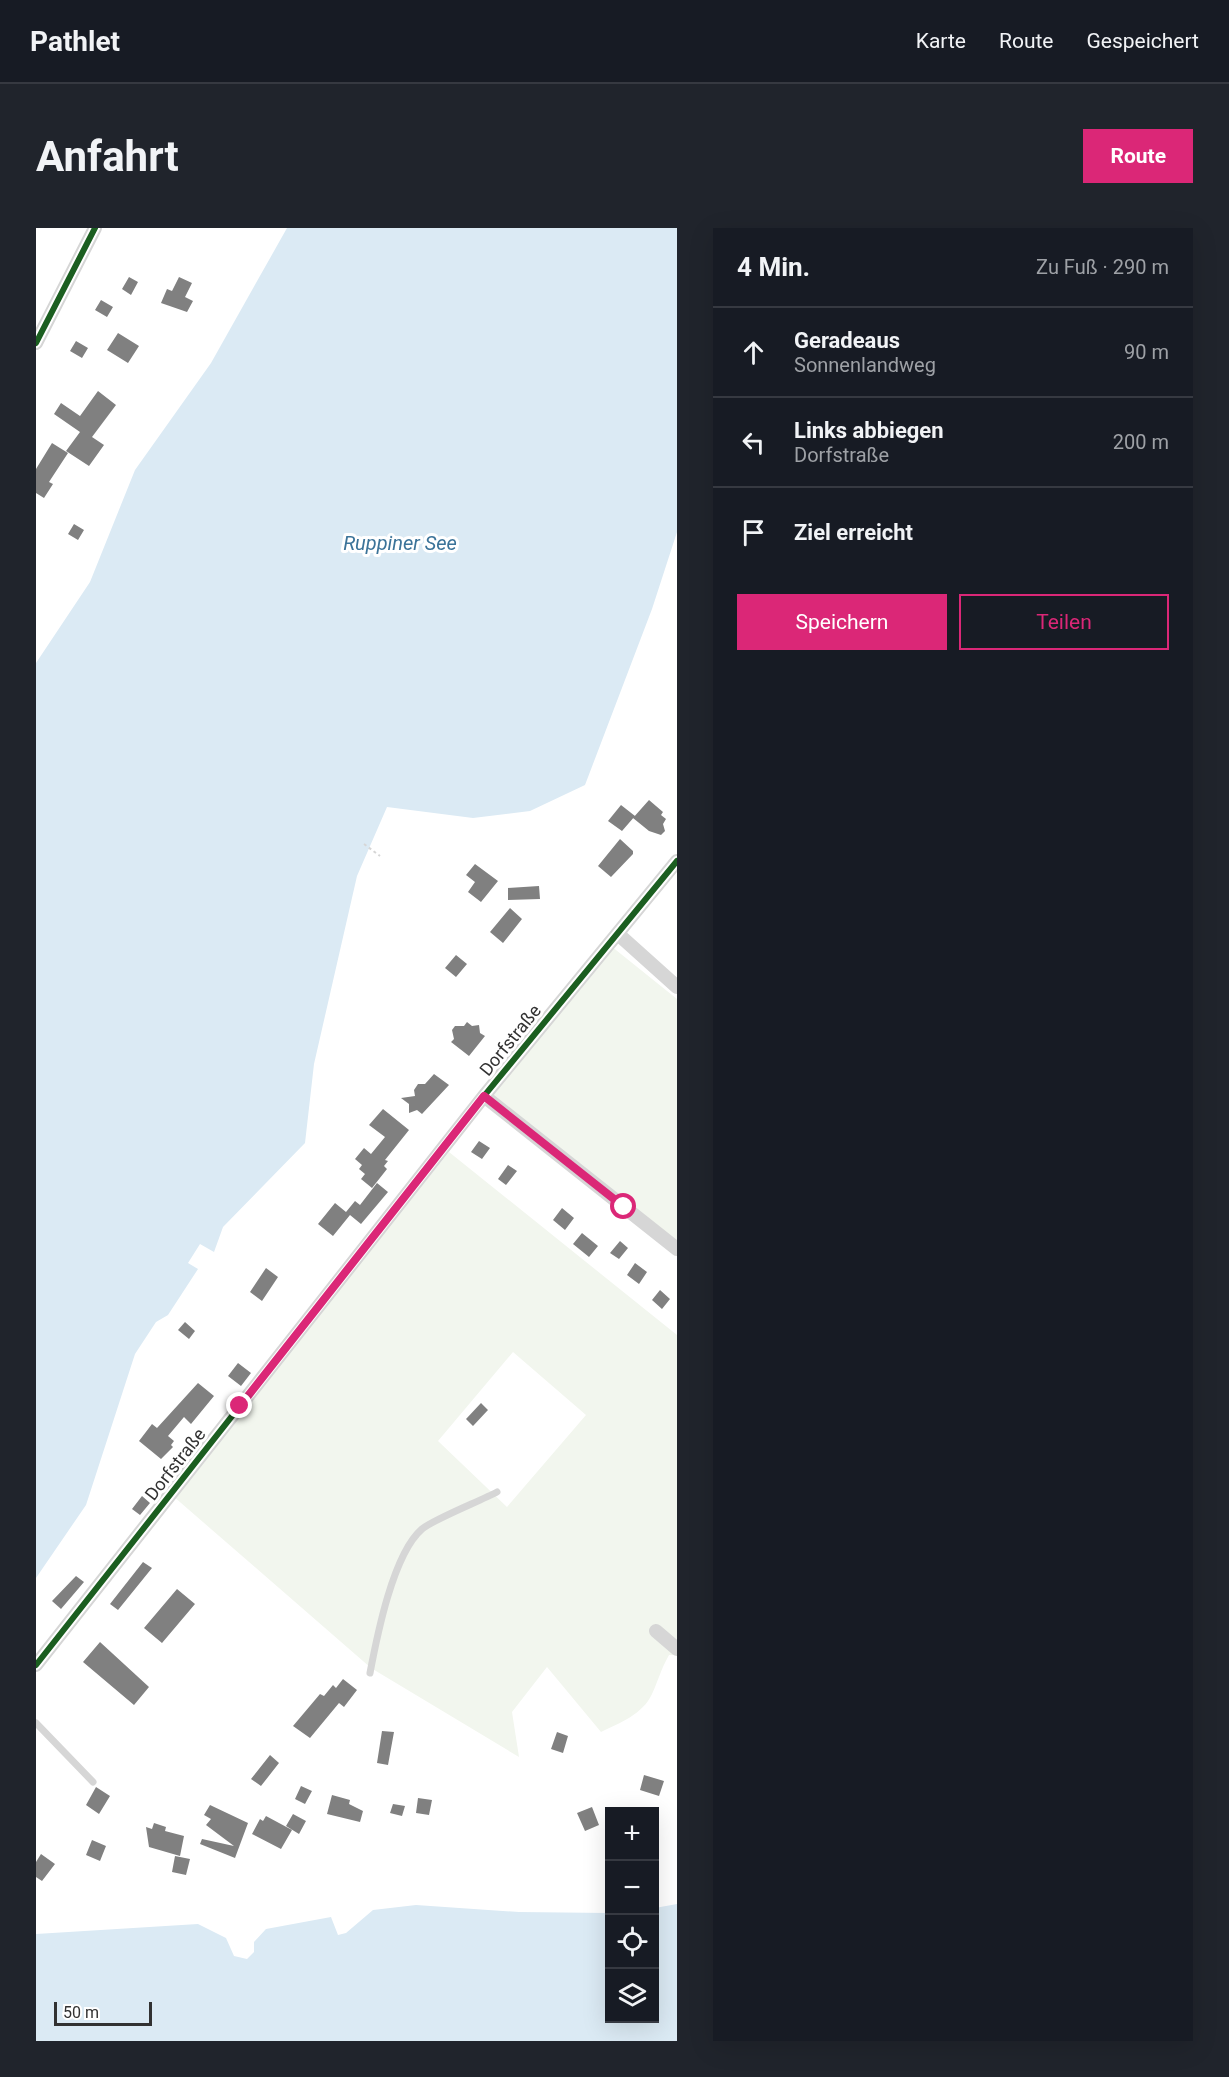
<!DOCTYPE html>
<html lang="de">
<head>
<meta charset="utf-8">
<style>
	body { margin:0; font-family:Roboto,sans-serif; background:#20242c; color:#f1f3f6 }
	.controls { position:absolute; right:18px; bottom:18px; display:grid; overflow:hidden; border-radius:0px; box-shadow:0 6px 24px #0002 }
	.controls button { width:54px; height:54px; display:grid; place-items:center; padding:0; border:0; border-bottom:2px solid #363941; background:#171b24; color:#f1f3f6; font:30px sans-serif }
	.scale { position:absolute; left:18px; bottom:15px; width:98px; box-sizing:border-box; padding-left:6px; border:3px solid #323232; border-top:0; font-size:16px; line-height:21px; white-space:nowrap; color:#323232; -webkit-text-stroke:4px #fff; paint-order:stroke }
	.stop { position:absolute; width:18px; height:18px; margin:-14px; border:4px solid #db2777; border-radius:50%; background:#fff }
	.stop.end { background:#db2777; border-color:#fff; box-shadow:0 2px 6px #0008 }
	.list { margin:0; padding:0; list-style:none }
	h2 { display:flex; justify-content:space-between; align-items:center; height:78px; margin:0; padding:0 24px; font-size:26px }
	h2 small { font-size:20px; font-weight:400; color:#9ea1a6 }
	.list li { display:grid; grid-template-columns:39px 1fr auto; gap:18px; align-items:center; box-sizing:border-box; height:90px; padding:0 24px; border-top:2px solid #363941 }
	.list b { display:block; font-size:22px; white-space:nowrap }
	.list p { margin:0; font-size:20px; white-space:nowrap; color:#9ea1a6 }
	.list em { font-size:20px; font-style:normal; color:#9ea1a6 }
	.actions { display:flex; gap:12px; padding:18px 24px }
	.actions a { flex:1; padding:14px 0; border:2px solid #db2777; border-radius:0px; text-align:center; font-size:21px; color:#db2777 }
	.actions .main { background:#db2777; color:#fff }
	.icon { flex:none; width:33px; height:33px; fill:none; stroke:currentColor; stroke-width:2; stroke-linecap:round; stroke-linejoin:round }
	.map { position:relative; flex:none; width:641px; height:1813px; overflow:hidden; border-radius:0px }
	header { display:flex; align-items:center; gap:36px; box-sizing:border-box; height:84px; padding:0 30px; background:#171b24; border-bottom:2px solid #363941 }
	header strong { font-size:28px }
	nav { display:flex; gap:33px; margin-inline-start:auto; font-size:21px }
	.intro { display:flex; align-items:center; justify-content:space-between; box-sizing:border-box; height:144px; padding:0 36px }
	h1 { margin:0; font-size:42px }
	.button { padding:15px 27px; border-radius:0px; background:#db2777; color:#fff; font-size:21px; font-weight:700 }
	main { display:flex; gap:36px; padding:0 36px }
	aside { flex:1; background:#171b24; border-radius:0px; box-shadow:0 6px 24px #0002 }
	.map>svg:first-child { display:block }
	.green { fill:#f2f6ee; fill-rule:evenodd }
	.water { fill:#dbeaf4 }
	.building { fill:#808080 }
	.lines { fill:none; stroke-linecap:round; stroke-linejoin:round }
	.path { stroke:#d6d6d6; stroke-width:2; stroke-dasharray:3 3; stroke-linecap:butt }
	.service { stroke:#d6d6d6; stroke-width:7 }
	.minor { stroke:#d6d6d6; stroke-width:14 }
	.cycleway-casing { stroke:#fff; stroke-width:10 }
	.cycleway { stroke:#1b5e20; stroke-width:6 }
	.route { stroke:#db2777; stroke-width:8 }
	.labels { text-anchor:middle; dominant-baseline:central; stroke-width:6; stroke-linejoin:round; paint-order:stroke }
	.street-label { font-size:18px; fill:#323232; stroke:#fff }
	.water-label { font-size:20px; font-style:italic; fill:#3b7399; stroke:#fff }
</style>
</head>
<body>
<header>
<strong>Pathlet</strong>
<nav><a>Karte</a><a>Route</a><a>Gespeichert</a></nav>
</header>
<div class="intro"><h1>Anfahrt</h1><a class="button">Route</a></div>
<main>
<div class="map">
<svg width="641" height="1813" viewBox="0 0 641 1813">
	<rect width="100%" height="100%" fill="#fff"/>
	<!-- green -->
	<path class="green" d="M575,718L641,771V1018L449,868Z
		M413,924L641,1107V1427H633C624,1443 623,1451 616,1466C607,1486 584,1495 565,1504L511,1439L476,1484L483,1529L335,1440L137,1268ZM477,1124L550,1187L471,1279L402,1213Z"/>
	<!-- water -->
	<path class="water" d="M251,0H641V304L616,381L549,557L494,583L437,590L351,579L321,648L278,836L269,915L187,999L178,1024L164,1016L152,1035L162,1041L132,1087L120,1094L99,1126L50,1277L0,1350V435L54,354L99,242L175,135Z
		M641,1676V1813H0V1706L162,1696L190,1710L198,1728L211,1731L218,1724V1714L230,1701L295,1689L302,1707L310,1705L337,1682L380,1677L483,1684L573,1685L574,1790H618L619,1680Z"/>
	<!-- building -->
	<path class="building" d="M93,49L102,54L95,67L86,61Z
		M143,49L156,55L149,69L157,73L151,84L125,75L131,61L136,63Z
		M65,72L77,79L71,89L59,82Z
		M82,105L103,118L92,135L71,122Z
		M40,113L52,120L46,130L34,123Z
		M62,163L80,177L56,209L68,217L53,238L30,223L44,204L18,186L25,175L44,188Z
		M16,215L32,225L13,254L17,256L8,270L0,265V241Z
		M38,296L48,302L42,312L32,306Z
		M613,572L627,584L625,587L630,591L627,596L629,603L625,607L613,603L597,590Z
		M585,577L599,588L586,603L572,593Z
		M584,611L597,623V626L575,649L562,638Z
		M439,636L462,653L445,674L432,664L439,654L430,647Z
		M503,658L504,671L472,672V660Z
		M474,680L486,691L467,715L454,704Z
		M420,727L431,736L420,749L409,740Z
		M431,794L436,798L443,797L444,805L449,808L433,828L415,814L418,811L416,802L419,798H428Z
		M398,846L413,857L386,886L381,882L373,885V876L365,870L379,868L378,862L382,856H389Z
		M347,881L373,902L349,932L352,933L348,938L351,941L336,960L325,951L329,946L323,941L326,937L319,931L328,920L335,926L349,909L333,897Z
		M443,913L454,920L446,931L435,924Z
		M472,937L481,943L470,957L462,951Z
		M341,955L352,964L325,996L314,987L297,1008L282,996L299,975L310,984L319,973L324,977Z
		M526,980L538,990L529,1002L517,992Z
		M546,1005L562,1018L553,1029L537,1016Z
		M584,1013L592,1020L583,1031L574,1025Z
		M599,1035L611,1044L603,1056L591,1047Z
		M230,1040L242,1049L226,1073L214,1064Z
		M624,1062L634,1071L626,1081L616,1072Z
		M149,1094L159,1103L153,1111L142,1102Z
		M202,1135L215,1145L205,1158L192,1148Z
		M162,1155L178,1168L155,1196L148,1189L132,1208L138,1213L135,1217L137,1219L125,1231L103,1213L116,1196L121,1200Z
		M445,1175L452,1182L437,1198L430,1191Z
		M106,1268L114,1275L104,1287L96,1281Z
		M107,1334L116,1340L82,1382L74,1376Z
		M40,1348L48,1354L25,1381L16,1373Z
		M141,1361L159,1376L126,1415L108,1400Z
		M64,1414L113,1459L98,1477L47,1434Z
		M307,1451L321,1462L308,1479L303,1475L274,1510L257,1498L284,1466L288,1468L297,1457L300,1460Z
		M346,1503L358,1504L352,1537L341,1535Z
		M521,1504L532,1508L527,1525L515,1521Z
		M234,1527L243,1535L225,1558L215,1551Z
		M608,1547L628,1553L623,1568L604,1562Z
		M265,1558L276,1563L269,1576L259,1571Z
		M60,1559L74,1568L63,1586L50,1577Z
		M296,1567L314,1572L313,1576L327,1583L324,1594L291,1586Z
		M382,1570L396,1572L393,1587L380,1585Z
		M357,1576L369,1578L366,1588L354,1585Z
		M174,1577L212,1595L199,1630L164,1616L166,1611L198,1618L170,1597L175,1591L168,1587Z
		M556,1579L563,1597L549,1603L541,1585Z
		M257,1586L270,1593L263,1606L250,1598Z
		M230,1588L256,1602L245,1621L216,1606L224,1591L227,1593Z
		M118,1595L130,1599L129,1603L148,1608L144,1628L113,1619L110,1599L116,1601Z
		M56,1612L70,1618L64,1633L50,1627Z
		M5,1626L19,1636L6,1653L0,1649V1634Z
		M139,1628L154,1631L150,1647L136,1644Z"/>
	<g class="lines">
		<!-- path -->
		<path class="path" d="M328,616L344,628"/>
		<!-- service -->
		<path class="service" d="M334,1445C341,1408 357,1326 386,1301C398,1291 444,1273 461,1264
			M0,1495L57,1554"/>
		<!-- minor -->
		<path class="minor" d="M0,115L59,0
			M582,706L641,759
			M448,868L641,1021
			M620,1403L641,1421
			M0,1437L448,868L641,633"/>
		<defs>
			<path id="cycleway" d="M0,115L59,0
				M0,1437L448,868L641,633"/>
		</defs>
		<!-- cycleway casing -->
		<use href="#cycleway" class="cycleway-casing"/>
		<!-- cycleway -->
		<use href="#cycleway" class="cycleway"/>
	</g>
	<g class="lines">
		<!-- route -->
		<path class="route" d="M204,1178L448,868L588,979"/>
	</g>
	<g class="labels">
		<!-- street labels -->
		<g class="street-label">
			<text transform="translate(474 812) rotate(-51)">Dorfstraße</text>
			<text transform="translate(139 1236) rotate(-52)">Dorfstraße</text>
		</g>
		<!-- water labels -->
		<g class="water-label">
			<text x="364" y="315">Ruppiner See</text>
		</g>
	</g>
</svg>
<div class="controls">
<button>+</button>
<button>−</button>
<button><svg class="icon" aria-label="locate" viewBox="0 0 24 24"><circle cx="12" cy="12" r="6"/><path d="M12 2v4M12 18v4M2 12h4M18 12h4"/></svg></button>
<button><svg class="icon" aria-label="layers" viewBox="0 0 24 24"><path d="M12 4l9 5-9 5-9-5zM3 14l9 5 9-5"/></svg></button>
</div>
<div class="scale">50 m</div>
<div class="stop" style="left:588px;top:979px"></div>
<div class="stop end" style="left:204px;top:1178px"></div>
</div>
<aside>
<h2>4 Min.<small>Zu Fuß · 290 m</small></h2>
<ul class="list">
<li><svg class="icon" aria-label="ahead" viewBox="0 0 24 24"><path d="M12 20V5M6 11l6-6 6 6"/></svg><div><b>Geradeaus</b><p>Sonnenlandweg</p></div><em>90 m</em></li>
<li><svg class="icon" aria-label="left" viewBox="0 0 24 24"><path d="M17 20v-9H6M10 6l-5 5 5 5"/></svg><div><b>Links abbiegen</b><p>Dorfstraße</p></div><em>200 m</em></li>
<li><svg class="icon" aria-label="arrive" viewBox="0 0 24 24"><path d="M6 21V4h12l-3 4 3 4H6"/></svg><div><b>Ziel erreicht</b></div></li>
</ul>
<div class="actions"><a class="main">Speichern</a><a>Teilen</a></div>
</aside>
</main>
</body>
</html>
